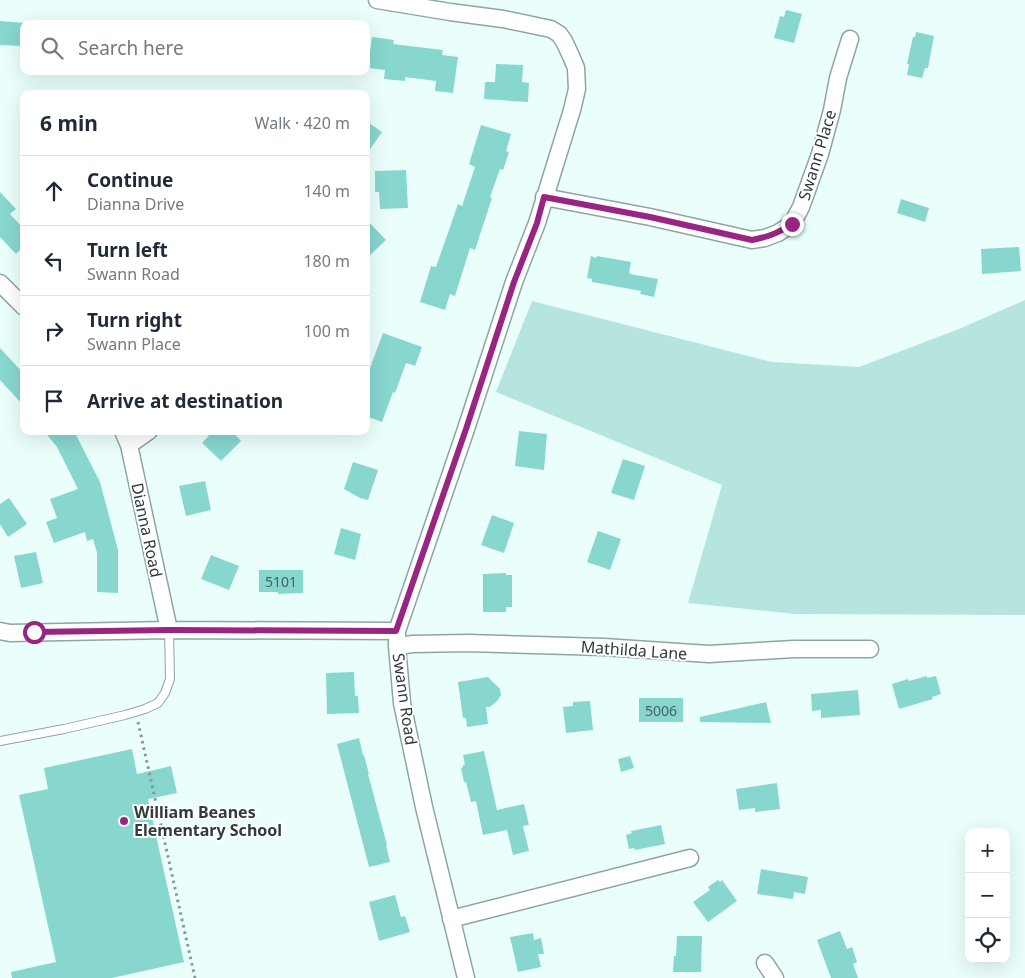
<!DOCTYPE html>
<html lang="en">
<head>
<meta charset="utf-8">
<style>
	body { margin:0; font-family:"Noto Sans",sans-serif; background:#f2f2f3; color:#1f2937 }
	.controls { position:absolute; right:15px; bottom:15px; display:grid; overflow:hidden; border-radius:10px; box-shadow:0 5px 20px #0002 }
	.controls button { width:45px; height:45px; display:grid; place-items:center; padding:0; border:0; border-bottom:1px solid #e0e1e3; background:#fff; color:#1f2937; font:25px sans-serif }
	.stop { position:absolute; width:15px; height:15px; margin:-11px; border:4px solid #992582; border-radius:50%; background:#fff }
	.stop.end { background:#992582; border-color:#fff; box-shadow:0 1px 5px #0008 }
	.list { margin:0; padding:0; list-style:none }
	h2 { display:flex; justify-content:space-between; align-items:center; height:65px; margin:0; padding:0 20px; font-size:21px }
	h2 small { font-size:16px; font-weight:400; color:#747a83 }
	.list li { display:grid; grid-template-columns:32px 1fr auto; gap:15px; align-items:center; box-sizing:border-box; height:70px; padding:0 20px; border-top:1px solid #e0e1e3 }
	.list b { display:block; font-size:19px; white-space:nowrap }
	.list p { margin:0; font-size:16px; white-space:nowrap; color:#747a83 }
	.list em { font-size:16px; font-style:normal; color:#747a83 }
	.icon { flex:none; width:28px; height:28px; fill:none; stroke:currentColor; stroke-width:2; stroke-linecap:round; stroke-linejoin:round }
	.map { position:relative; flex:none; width:1025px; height:978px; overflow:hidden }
	.search { position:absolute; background:#fff; box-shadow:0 5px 20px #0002; left:20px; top:20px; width:350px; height:55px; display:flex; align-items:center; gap:12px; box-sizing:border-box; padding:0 18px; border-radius:10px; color:#747a83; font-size:19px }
	.panel { position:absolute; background:#fff; box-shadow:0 5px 20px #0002; left:20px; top:90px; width:350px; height:345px; border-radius:10px }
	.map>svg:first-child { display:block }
	.green { fill:#b6e4de }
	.building { fill:#88d7cf }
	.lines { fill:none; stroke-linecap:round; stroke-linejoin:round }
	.service-casing { stroke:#8ea5a2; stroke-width:10 }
	.minor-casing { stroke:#8ea5a2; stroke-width:19 }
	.path { stroke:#899896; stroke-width:3; stroke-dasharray:2.5 4; stroke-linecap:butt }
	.service { stroke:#fff; stroke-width:8 }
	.minor { stroke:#fff; stroke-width:16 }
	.route { stroke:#992582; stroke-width:6 }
	.poi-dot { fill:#992582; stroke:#fff; stroke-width:2 }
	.labels { text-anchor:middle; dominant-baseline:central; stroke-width:4; stroke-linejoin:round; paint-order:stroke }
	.number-label { font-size:14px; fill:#47625f }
	.street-label { font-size:16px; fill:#313b3a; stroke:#fff }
	.poi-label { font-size:16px; font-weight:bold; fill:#313b3a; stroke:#fff; text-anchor:start }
</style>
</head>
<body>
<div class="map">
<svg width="1025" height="978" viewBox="0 0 1025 978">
	<rect width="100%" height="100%" fill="#eafffc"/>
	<!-- green -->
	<path class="green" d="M1025,300V615L795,614L688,603L722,485L496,392L532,301L772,362L859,367L959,329Z"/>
	<!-- building -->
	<path class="building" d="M786,10L802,14L794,43L774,38L780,16L784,17Z
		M0,21L24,23V43H21V46L0,45Z
		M916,32L934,36L928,68H925L922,78L907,75L909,64H907L913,37H915Z
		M372,37L394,40L393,44L443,50L442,55L458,57L453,93L435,91L436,81L405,77V81L384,79L385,70L368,68Z
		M496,64L523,65L522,82L529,83L528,102L484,99L485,82H495Z
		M366,121L382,132L366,155Z
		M481,125L511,134L506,151L509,152L503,170L500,169L490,197L492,198L475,250L470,248L455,296L450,294L445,310L420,302L431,266L436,267L458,204L462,206L475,167L469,164Z
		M406,170L408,208L380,209L379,192H375V171Z
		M0,192L16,209L10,214L24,229V246L16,254L0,237Z
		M901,199L929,208L925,222L897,213Z
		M366,219L386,240L366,259Z
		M1019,247L1021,271L982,274L981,249Z
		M591,256L596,258L597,256L631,262L629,273H631L630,274L658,279L654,297L640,294L641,291L592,282V279L587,278Z
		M383,333L422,347L415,366L406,363L395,393L393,392L382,422L366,416V379Z
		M0,348L24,374V406L0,380Z
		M44,431H74L100,482L118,550V593L97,592V553L93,539L87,541L85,532L54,543L46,522L57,518L50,499L78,489L57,447Z
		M213,431H232L241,441L221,461L202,443Z
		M519,431L547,434L544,470L515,466Z
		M623,459L645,466L634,500L611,493Z
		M353,462L378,470L368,500L360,498L344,489Z
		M205,481L211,510L186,516L179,486Z
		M9,498L27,524L8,537L0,524V504Z
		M492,515L514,523L504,553L481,545Z
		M341,528L361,534L355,560L334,554Z
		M598,531L621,539L610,570L587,562Z
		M36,552L43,583L21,588L14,556Z
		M211,555L239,566L229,590L201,579Z
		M259,570H303V593L278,594V592H259Z
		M506,573V575H512V607H506V612H483V574Z
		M354,672L355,696H358L359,713L327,714L326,673Z
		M927,676V678L936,676L941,694L932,697L933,699L899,709L892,684L908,679L909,681Z
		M488,677L500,689L501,695L497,701L490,707H486L488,724L467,727L466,718H463L458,682Z
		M858,690L860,715L821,718V710L812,711L811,694Z
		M639,698H683V722H639Z
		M590,701L593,730L566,733L563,707L573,706V702Z
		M766,702L771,723L700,722V717Z
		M359,738L363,755H364L369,774H368L387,845H386L390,862L369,867L337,744Z
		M132,749L137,774L171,766L177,793L148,799L184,962L112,978H12L11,972L56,962L19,795L48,789L44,768Z
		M484,751L497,810L524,804L529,825L523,826L529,851L513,855L507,830L483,835L476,801L471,802L466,782H464L461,768L463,767V765H465L463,755Z
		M630,756L634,768L621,772L618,759Z
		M777,783L780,809L755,812V808L739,810L736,789Z
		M661,825L665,844L635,850L634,848L629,849L626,835L632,833L631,831Z
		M761,869L808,877L805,894L794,892L793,899L757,894Z
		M718,880L720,882L722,880L737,901L708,922L693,902L710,890L708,887Z
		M395,895L401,917L405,916L410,932L379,941L369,902Z
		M840,931L847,949L852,947L857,962L853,964L858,978H831L817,940Z
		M533,933L534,940L541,938L544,954H538L541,967L518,972L510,937Z
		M677,936H702L701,972H673L674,956H676Z"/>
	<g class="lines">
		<defs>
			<path id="service" d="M0,741L64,729L125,715L145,709L158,703L165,693L170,679L169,630"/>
			<path id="minor" d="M377,0L450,12L503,19L551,29L559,34L564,41L571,56L576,68L577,89L572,110L537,223L514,282L466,429L397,631V646L402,703L424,807L466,978
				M544,197L650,217L752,240L765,238L778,233L792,224L801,207L820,154L832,110L838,78L850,39
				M0,283L24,307
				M123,431L129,445L169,630
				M129,445L149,431
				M0,631L10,633L169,630L397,631
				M397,646L413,644L468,643L604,647L709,654L794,649H870
				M451,919L690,858
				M765,963L775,978"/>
		</defs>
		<!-- service casing -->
		<use href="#service" class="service-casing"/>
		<!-- minor casing -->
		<use href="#minor" class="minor-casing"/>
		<!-- path -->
		<path class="path" d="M138,722L195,978"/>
		<!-- service -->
		<use href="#service" class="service"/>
		<!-- minor -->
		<use href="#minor" class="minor"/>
	</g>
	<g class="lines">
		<!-- route -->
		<path class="route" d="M34,632L169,630L396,631L466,429L514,282L537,223L544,197L650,217L752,240C768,237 778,233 792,224"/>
	</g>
	<!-- markers -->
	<circle class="poi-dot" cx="124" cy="821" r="5"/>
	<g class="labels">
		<!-- number labels -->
		<g class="number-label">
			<text x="281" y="581">5101</text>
			<text x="661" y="710">5006</text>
		</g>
		<!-- street labels -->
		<g class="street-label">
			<text transform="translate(817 155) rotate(-73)">Swann Place</text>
			<text transform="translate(147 530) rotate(78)">Dianna Road</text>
			<text transform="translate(634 650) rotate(4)">Mathilda Lane</text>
			<text transform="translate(405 699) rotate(82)">Swann Road</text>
		</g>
		<!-- poi labels -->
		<g class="poi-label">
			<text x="134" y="812">William Beanes<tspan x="134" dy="18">Elementary School</tspan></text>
		</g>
	</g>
</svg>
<div class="controls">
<button>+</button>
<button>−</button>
<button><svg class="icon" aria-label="locate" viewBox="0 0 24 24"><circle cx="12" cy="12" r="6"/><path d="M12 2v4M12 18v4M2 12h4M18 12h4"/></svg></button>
</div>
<div class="stop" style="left:34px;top:632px"></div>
<div class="stop end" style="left:792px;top:224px"></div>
<div class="search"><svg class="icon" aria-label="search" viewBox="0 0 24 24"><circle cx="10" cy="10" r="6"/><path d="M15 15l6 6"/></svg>Search here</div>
<section class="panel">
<h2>6 min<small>Walk · 420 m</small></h2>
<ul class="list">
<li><svg class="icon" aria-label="ahead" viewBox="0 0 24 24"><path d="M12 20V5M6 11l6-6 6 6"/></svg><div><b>Continue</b><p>Dianna Drive</p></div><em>140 m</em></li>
<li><svg class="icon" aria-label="left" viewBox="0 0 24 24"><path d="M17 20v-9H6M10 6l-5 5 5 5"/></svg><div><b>Turn left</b><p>Swann Road</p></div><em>180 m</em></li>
<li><svg class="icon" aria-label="right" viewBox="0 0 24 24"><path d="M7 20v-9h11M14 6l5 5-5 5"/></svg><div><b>Turn right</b><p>Swann Place</p></div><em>100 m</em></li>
<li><svg class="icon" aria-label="arrive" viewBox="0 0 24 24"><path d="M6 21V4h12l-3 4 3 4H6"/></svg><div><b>Arrive at destination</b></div></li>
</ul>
</section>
</div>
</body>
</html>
